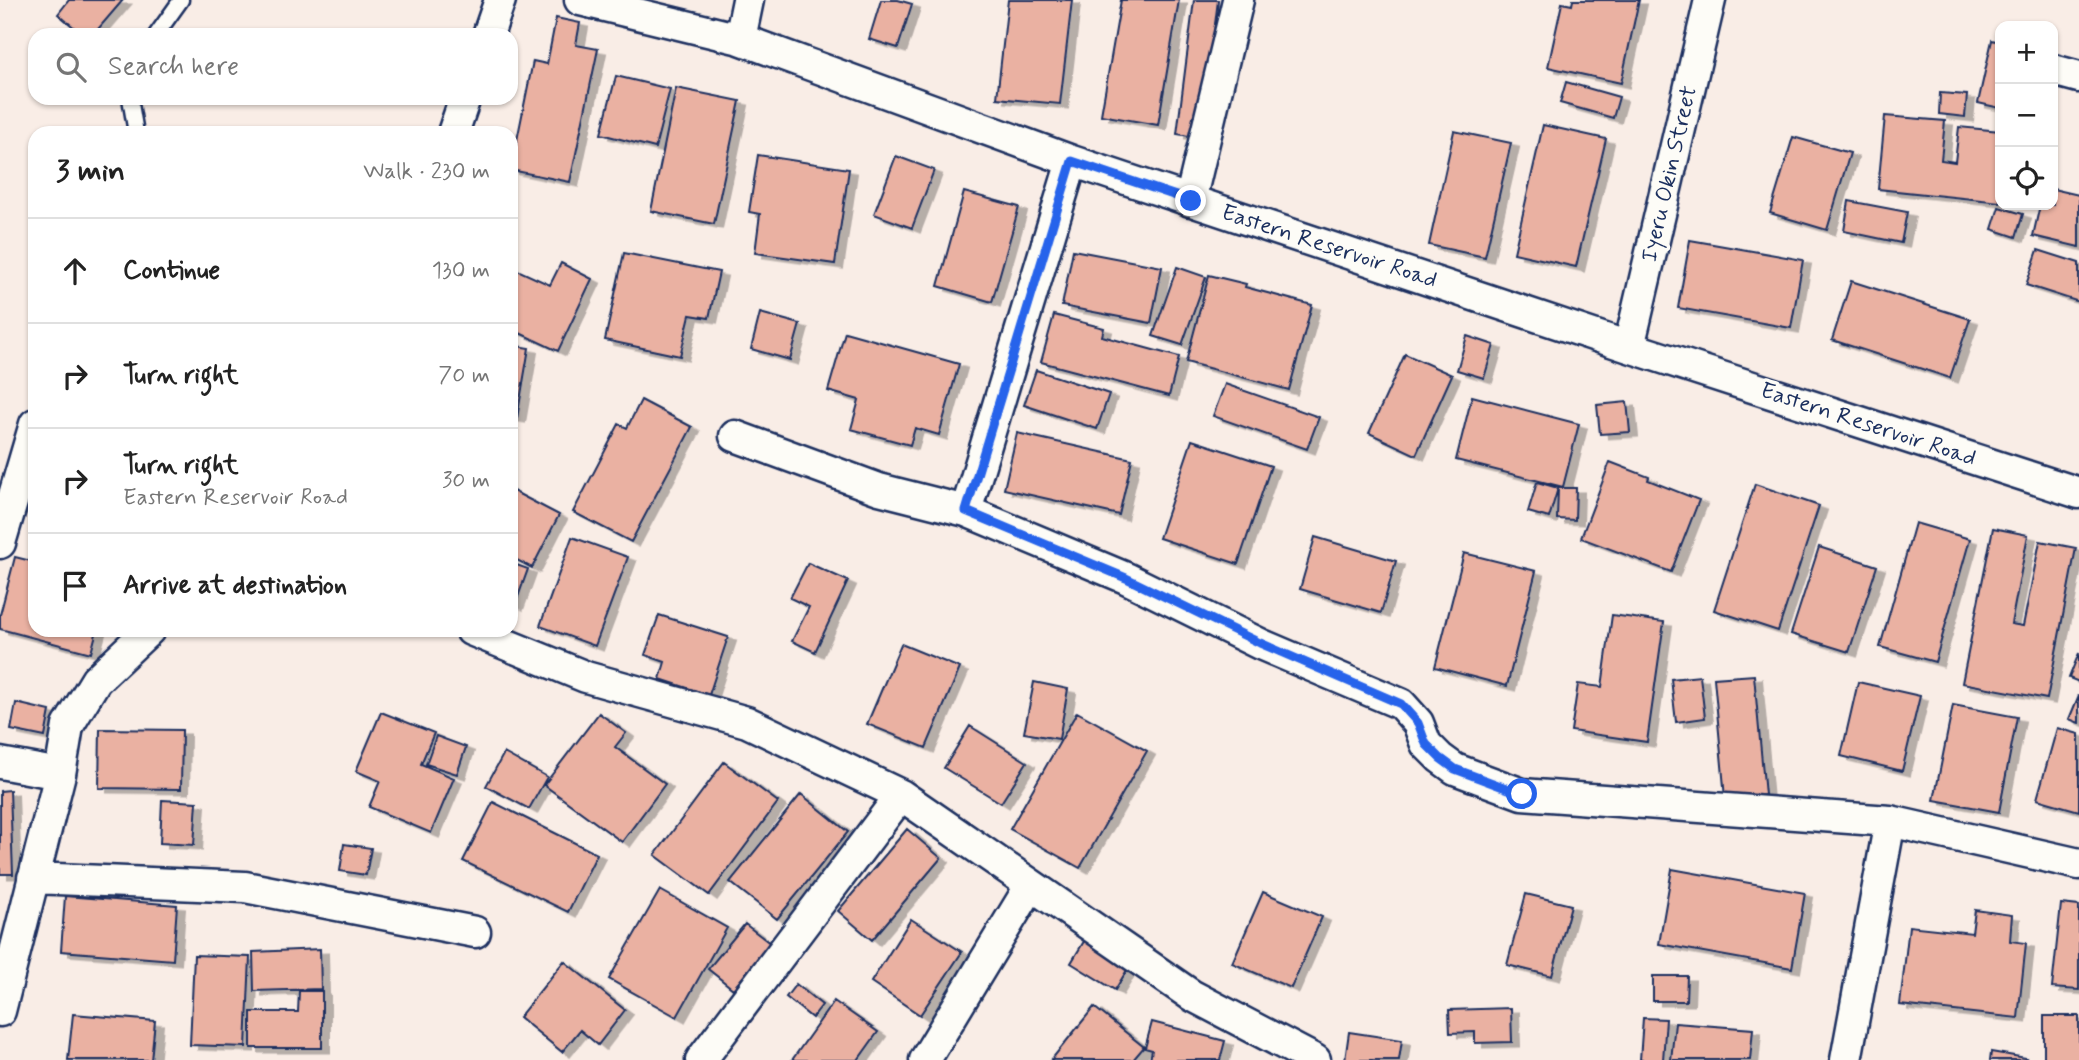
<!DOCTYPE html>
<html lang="en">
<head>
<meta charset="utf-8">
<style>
	body { margin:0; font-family:Mynerve,sans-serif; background:#f2f2f2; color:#222 }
	.controls { position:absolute; right:21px; top:21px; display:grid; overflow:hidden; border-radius:14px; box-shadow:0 2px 5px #0004 }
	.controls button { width:63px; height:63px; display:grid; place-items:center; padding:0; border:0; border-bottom:2px solid #e0e0e0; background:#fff; color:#222; font:35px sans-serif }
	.stop { position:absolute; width:21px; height:21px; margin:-16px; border:5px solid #2563eb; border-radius:50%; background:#fff }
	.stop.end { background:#2563eb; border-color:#fff; box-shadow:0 2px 7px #0008 }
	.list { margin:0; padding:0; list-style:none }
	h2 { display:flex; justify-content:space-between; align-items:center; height:91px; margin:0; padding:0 28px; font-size:30px }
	h2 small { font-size:23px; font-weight:400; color:#767676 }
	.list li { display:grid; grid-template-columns:46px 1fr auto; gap:21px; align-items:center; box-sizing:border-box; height:105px; padding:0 28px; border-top:2px solid #e0e0e0 }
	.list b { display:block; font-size:26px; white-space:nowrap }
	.list p { margin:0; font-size:23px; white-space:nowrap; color:#767676 }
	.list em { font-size:23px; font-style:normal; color:#767676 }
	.icon { flex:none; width:38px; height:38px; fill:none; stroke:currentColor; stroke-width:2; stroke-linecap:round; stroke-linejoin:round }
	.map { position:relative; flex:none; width:2079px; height:1060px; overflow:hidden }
	.search { position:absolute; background:#fff; box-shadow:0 2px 5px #0004; left:28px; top:28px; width:490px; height:77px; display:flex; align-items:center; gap:18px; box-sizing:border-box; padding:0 24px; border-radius:21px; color:#767676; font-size:26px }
	.panel { position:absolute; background:#fff; box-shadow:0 2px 5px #0004; left:28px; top:126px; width:490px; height:511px; border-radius:21px }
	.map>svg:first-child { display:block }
	.building { fill:#eab1a2; stroke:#1b2f5e; stroke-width:2; filter:url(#shadow) }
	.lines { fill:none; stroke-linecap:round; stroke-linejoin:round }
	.lane-casing { stroke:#1b2f5e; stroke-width:19 }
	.street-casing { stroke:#1b2f5e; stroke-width:35 }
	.lane { stroke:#fdfcf7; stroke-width:14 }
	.street { stroke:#fdfcf7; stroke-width:30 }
	.route { stroke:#2563eb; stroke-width:9 }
	.labels { text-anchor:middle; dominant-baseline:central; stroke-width:7; stroke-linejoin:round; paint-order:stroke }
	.street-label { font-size:23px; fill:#1b2f5e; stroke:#fdfcf7 }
</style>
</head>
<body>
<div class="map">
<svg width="2079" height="1060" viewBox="0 0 2079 1060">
	<defs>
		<filter id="shadow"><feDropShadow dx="8" dy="4.5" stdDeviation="0" flood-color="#0004"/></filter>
	</defs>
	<rect width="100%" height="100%" fill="#f9ede6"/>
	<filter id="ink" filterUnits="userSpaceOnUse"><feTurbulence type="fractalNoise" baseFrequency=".0143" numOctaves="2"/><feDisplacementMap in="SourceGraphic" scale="14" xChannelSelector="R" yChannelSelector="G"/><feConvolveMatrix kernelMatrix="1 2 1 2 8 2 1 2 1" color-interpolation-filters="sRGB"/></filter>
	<g filter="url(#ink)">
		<!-- building -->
		<path class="building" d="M69,0H123L93,35H83L58,14Z
			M881,0H898L912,4L898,48L869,39Z
			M1008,0H1072L1060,104L997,98Z
			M1121,0H1179L1158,125L1101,115Z
			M1194,0H1218L1201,138L1177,134Z
			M1573,0H1639L1621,83L1548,67L1562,3L1572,5Z
			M556,18L580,23L576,45L598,49L570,182L511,170L533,61L547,64Z
			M1992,40L2000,42V108L1978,103Z
			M616,76L670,89L655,148L601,134Z
			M1566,82L1619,97L1613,118L1560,103Z
			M676,88L740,101L714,224L651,211Z
			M1940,93L1967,95L1965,117L1939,114Z
			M1885,116L1945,121L1941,160L1955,162L1959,127L2000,131V202L1878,189Z
			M1543,125L1606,139L1576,267L1514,253Z
			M1454,131L1511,143L1485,257L1429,245Z
			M1793,137L1850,153L1827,230L1770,213Z
			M758,155L849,169L835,264L755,253L760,214L749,212Z
			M896,156L934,170L912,228L874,214Z
			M2053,189L2079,195V247L2033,236L2040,205H2053Z
			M964,192L1019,207L992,302L938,286Z
			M1849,201L1907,212L1901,243L1844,231Z
			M1999,207L2023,214L2016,237L1992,229Z
			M1690,240L1803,260L1791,328L1678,308Z
			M1073,250L1162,267L1151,323L1062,306Z
			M2038,250L2079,263V302L2026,285Z
			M624,253L719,272L709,318L690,315L680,356L605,340Z
			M561,263L592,279L558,351L511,329V267L550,285Z
			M1177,267L1206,277L1182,345L1153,336Z
			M1209,275L1246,284L1245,287L1312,305L1289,390L1186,362Z
			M1851,281L1970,319L1950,378L1832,340Z
			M760,313L800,324L790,360L751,349Z
			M1054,315L1104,328L1102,336L1179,357L1169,396L1041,362Z
			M845,332L959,364L939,435L915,428L910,445L851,429L859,400L828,391Z
			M1467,336L1494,345L1484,378L1457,370Z
			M511,345L529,348L517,418L511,417Z
			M1405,354L1452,375L1416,455L1369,433Z
			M1036,370L1109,394L1097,429L1024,405Z
			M1225,384L1319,417L1307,449L1213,416Z
			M1472,396L1579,424L1563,487L1456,460Z
			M641,400L692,427L631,542L573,512L619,424L627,428Z
			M1627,402L1630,432L1600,434L1597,405Z
			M1017,433L1132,459L1119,515L1004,489Z
			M1192,440L1271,466L1238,564L1159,538Z
			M1610,462L1649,477L1648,480L1699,500L1671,572L1581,538Z
			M1537,482L1558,488L1549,518L1528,512Z
			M1755,484L1819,506L1778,631L1714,610Z
			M1558,488H1576L1575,520L1557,519Z
			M511,490L559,515L532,568L511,557Z
			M1915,523L1970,539L1935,662L1880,647Z
			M1993,528L2028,535L2011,624L2023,626L2040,541L2076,548L2047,699L1962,683Z
			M572,537L628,557L595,646L540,626Z
			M1315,537L1396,561L1381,613L1300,589Z
			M1819,547L1877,566L1849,652L1791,634Z
			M1464,553L1536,571L1507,686L1435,667Z
			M15,557L35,562V630H97L91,653L0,629V615Z
			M511,563L528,569L515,605L511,603Z
			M808,563L848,581L815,652L792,641L809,607L790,598Z
			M659,615L728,637L709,695L660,679L665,662L645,655Z
			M1612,615L1664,622L1647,742L1571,731L1578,684L1602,687Z
			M901,644L960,668L926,748L867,724Z
			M2079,653V682L2069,678Z
			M1754,675L1765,795L1725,798L1714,678Z
			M1700,676L1705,718L1676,722L1671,679Z
			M1034,682L1068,689L1059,739L1024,733Z
			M1858,682L1920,696L1902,771L1841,756Z
			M2079,695V723L2069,719Z
			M16,703L50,711L45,737L11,730Z
			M1953,705L2017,717L1999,812L1934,800Z
			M381,712L434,733L421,764L454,778L431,833L369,807L380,781L356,771Z
			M1077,712L1147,751L1080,868L1010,829Z
			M599,713L626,733L615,747L665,784L622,842L544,785Z
			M970,726L1027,762L1001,803L944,768Z
			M2057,728L2079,734V811L2037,799Z
			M100,729L182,730L181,789L99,788Z
			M436,736L466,747L457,774L426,764Z
			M504,753L547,777L529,809L486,786Z
			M724,762L778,802L709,895L655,855Z
			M10,790L13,874H0V791Z
			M801,794L848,832L777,919L730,882Z
			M162,800L197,802L194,845L160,843Z
			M493,802L597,854L568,912L463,861Z
			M907,829L941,858L872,940L838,911Z
			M344,844L371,848L366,875L340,871Z
			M1672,869L1805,893L1792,968L1659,944Z
			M660,890L727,928L677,1017L609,979Z
			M1263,892L1322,917L1291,988L1232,963Z
			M1526,894L1571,905L1552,976L1507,965Z
			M65,896L177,905L173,960L61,951Z
			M2061,904L2079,906V990L2052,988Z
			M1975,910L2012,915L2010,941L2026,943L2018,1018L1900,1005L1909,926L1972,933Z
			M911,919L962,952L920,1015L871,982Z
			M745,924L771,944L733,989L708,969Z
			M1086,938L1130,965L1115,990L1071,963Z
			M320,949L321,989L254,991L253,952Z
			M194,955L250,957L246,1047L190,1045Z
			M564,961L625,1010L598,1045L580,1030L562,1052L519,1017Z
			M1653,976H1687L1686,1001H1653Z
			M796,984L822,1005L812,1018L786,997Z
			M299,991H322V1048H251V1012H298Z
			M834,1001L878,1032L858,1060H792Z
			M1094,1007L1144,1047L1133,1060H1051Z
			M1511,1008L1512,1042L1475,1043V1032L1450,1033L1449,1010Z
			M73,1014L155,1021L151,1060H68Z
			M2044,1016H2079V1060H2044Z
			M1643,1018L1666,1019L1663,1060H1640Z
			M1152,1022L1225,1041L1220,1060H1150L1152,1050L1145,1048Z
			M1675,1023L1753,1029L1750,1060H1671Z
			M1349,1032L1402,1040L1399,1060H1345Z
			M1991,1052L2026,1058L2025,1060H1990Z"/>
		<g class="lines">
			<defs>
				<path id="lane" d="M156,35L181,0
					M130,98L136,133"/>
				<path id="street" d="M580,0L740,39L1072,161L1629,347L2079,493
					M488,35L500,0
					M740,39L748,0
					M2053,70L2079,77
					M453,133L465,98
					M1190,201L1238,0
					M1629,347L1710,0
					M735,436L879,489L966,511L1126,578L1260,644L1401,704L1418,723L1426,744L1440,758L1455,769L1522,794L1890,821L2079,864
					M966,511L1072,161
					M0,543L35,424
					M471,630L586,677L747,722L901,795L1191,995L1315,1060
					M0,763L60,774
					M33,878L245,887L475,932
					M0,1011L60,774L68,726L96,680L149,630
					M701,1060L901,795
					M925,1060L1031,885
					M1846,1060L1890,821"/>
			</defs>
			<!-- lane casing -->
			<use href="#lane" class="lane-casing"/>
			<!-- street casing -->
			<use href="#street" class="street-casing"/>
			<!-- lane -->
			<use href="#lane" class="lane"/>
			<!-- street -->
			<use href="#street" class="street"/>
		</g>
	</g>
	<g class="lines" filter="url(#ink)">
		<!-- route -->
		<path class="route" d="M1191,201L1072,161L966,511L1126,578L1260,643L1401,704L1418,723L1426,744L1440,758L1455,769L1522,794"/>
	</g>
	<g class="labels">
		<!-- street labels -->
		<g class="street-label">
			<text transform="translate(1670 174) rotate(-77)">Iyeru Okin Street</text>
			<text transform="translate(1329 247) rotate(18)">Eastern Reservoir Road</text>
			<text transform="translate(1868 425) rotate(18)">Eastern Reservoir Road</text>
		</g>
	</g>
</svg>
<div class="controls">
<button>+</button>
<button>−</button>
<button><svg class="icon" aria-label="locate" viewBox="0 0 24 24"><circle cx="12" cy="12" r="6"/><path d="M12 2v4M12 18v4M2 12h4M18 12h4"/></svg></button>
</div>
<div class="stop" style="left:1522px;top:794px"></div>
<div class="stop end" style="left:1191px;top:201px"></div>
<div class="search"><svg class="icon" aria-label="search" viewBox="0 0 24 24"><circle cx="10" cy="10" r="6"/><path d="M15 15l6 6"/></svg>Search here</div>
<section class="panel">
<h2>3 min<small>Walk · 230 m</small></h2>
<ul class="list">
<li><svg class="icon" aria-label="ahead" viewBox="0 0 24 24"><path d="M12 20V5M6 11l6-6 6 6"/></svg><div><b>Continue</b></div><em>130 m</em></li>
<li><svg class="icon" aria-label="right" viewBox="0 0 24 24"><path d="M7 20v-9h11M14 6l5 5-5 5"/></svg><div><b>Turn right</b></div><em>70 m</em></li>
<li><svg class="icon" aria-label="right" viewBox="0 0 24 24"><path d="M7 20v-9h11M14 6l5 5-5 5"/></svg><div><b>Turn right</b><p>Eastern Reservoir Road</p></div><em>30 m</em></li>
<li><svg class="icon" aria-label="arrive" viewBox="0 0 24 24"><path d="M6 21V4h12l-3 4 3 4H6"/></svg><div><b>Arrive at destination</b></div></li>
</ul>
</section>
</div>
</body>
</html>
